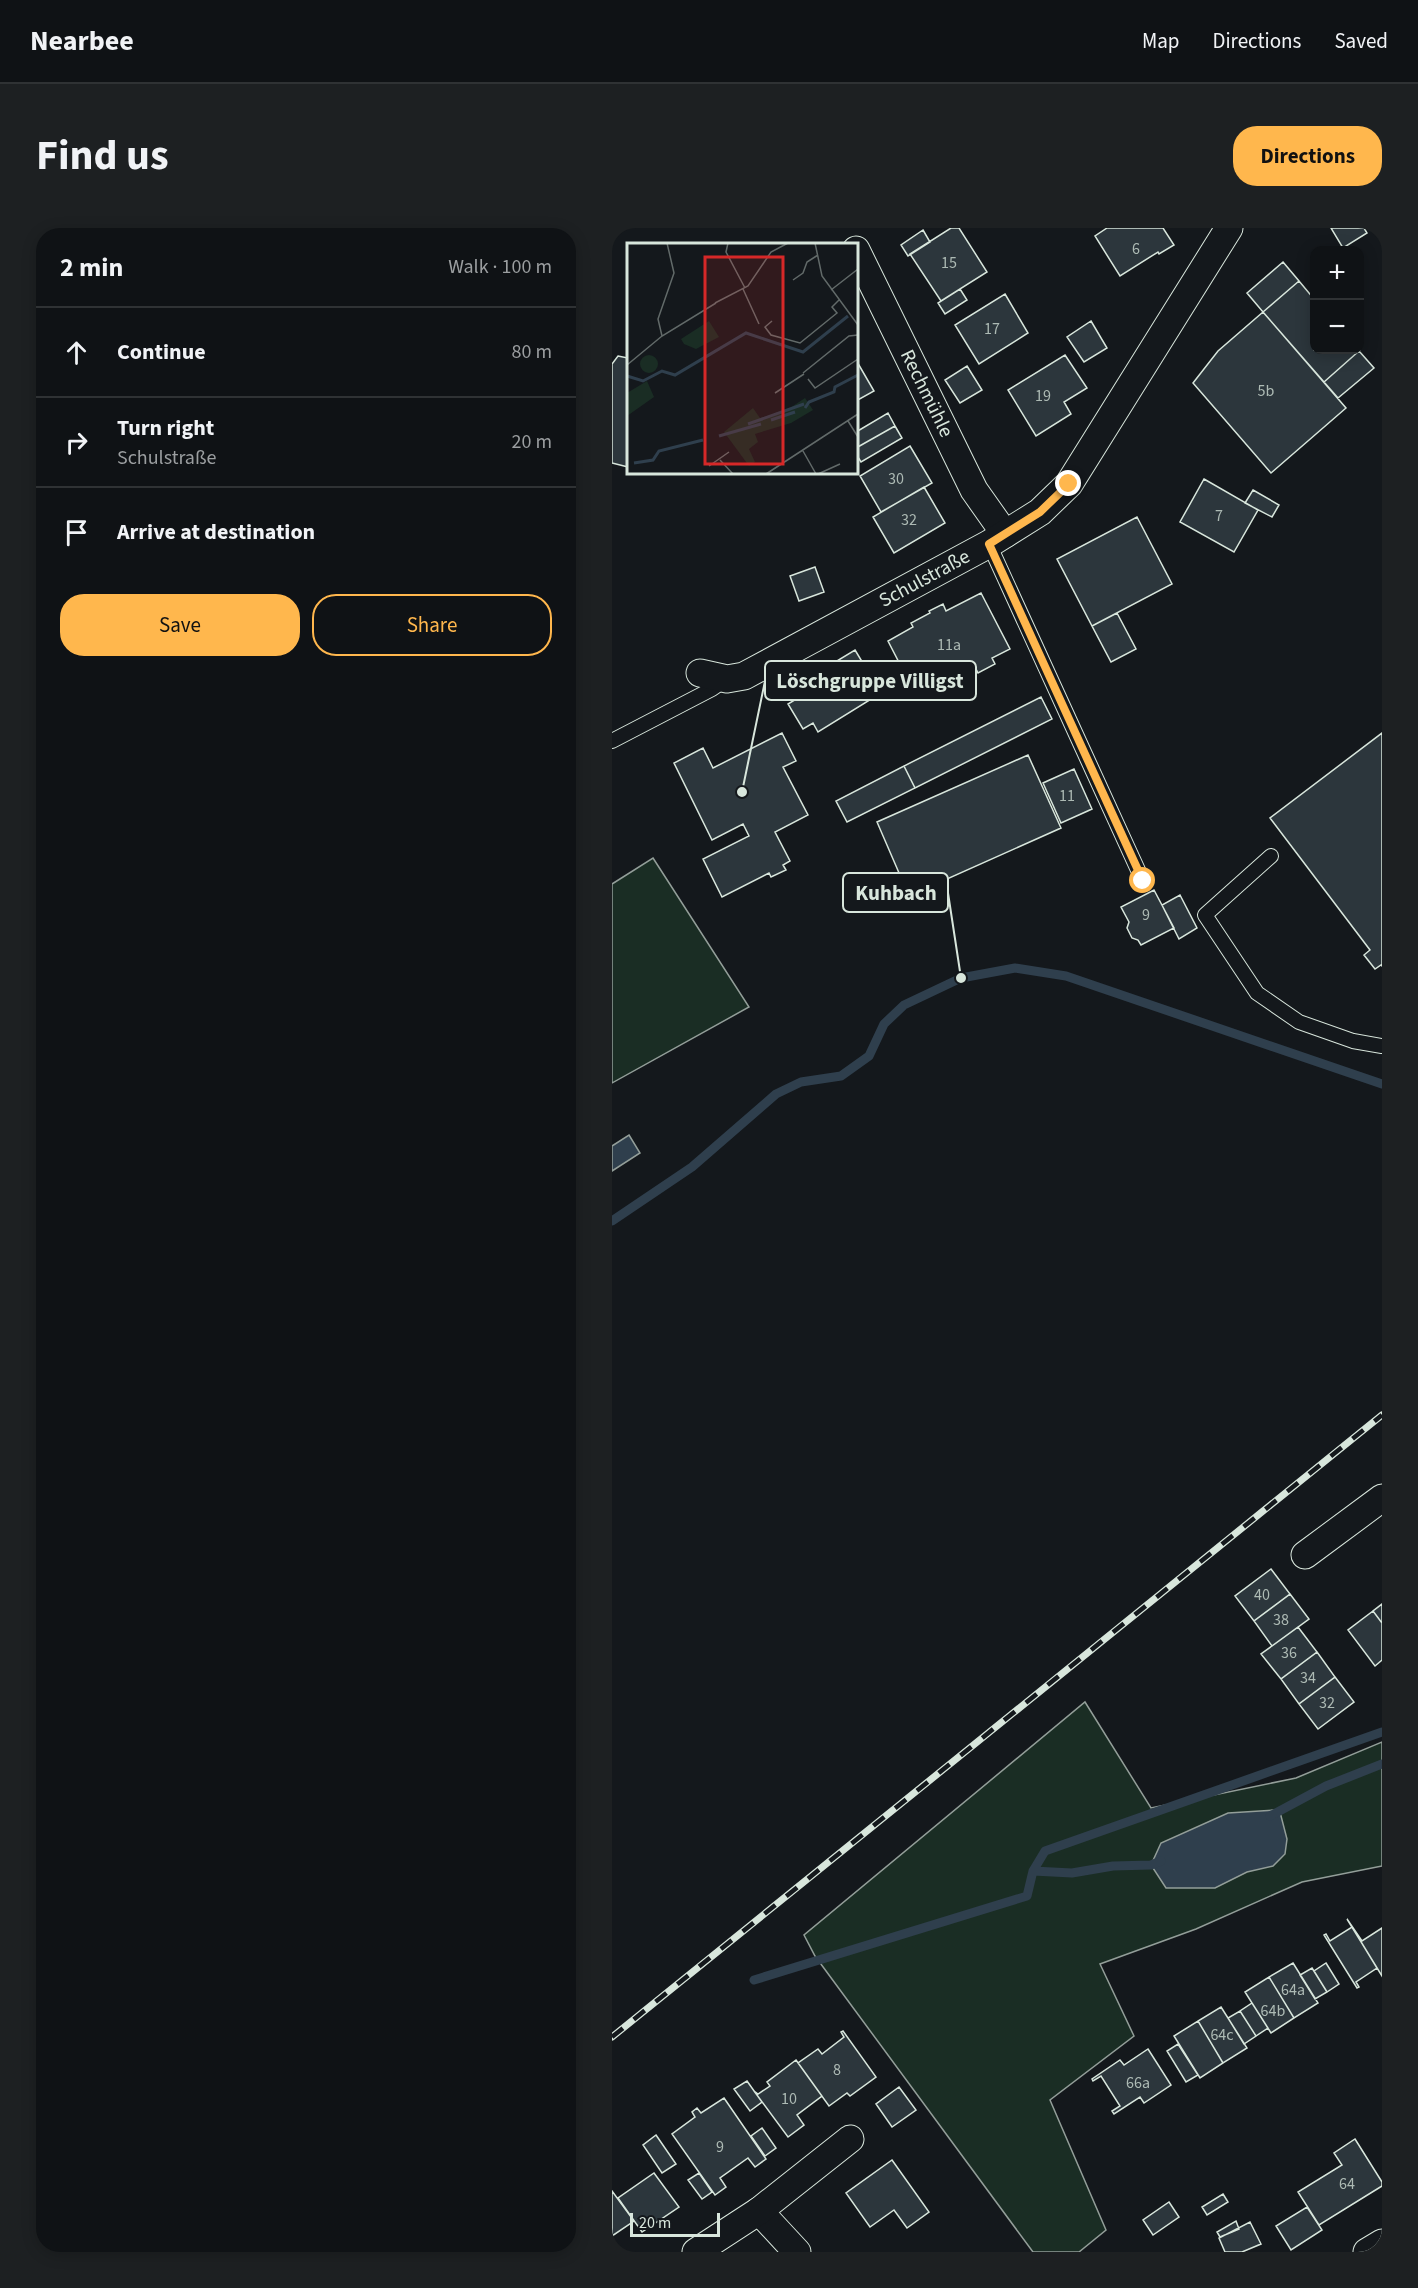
<!DOCTYPE html>
<html lang="en">
<head>
<meta charset="utf-8">
<style>
	body { margin:0; font-family:"Source Sans 3",sans-serif; background:#1d2022; color:#f1f3f6 }
	.controls { position:absolute; right:18px; top:18px; display:grid; overflow:hidden; border-radius:12px; box-shadow:0 3px 15px #0003 }
	.controls button { width:54px; height:54px; display:grid; place-items:center; padding:0; border:0; border-bottom:2px solid #2f3234; background:#0f1215; color:#f1f3f6; font:30px sans-serif }
	.scale { position:absolute; left:18px; bottom:15px; width:90px; box-sizing:border-box; padding-left:6px; border:3px solid #d8e6dc; border-top:0; font-size:16px; line-height:21px; white-space:nowrap; color:#d8e6dc; -webkit-text-stroke:4px #14181c; paint-order:stroke }
	.stop { position:absolute; width:18px; height:18px; margin:-14px; border:4px solid #ffb74d; border-radius:50%; background:#fff }
	.stop.end { background:#ffb74d; border-color:#fff; box-shadow:0 2px 6px #0008 }
	.list { margin:0; padding:0; list-style:none }
	h2 { display:flex; justify-content:space-between; align-items:center; height:78px; margin:0; padding:0 24px; font-size:26px }
	h2 small { font-size:20px; font-weight:400; color:#9b9ea0 }
	.list li { display:grid; grid-template-columns:39px 1fr auto; gap:18px; align-items:center; box-sizing:border-box; height:90px; padding:0 24px; border-top:2px solid #2f3234 }
	.list b { display:block; font-size:22px; white-space:nowrap }
	.list p { margin:0; font-size:20px; white-space:nowrap; color:#9b9ea0 }
	.list em { font-size:20px; font-style:normal; color:#9b9ea0 }
	.actions { display:flex; gap:12px; padding:18px 24px }
	.actions a { flex:1; padding:14px 0; border:2px solid #ffb74d; border-radius:24px; text-align:center; font-size:21px; color:#ffb74d }
	.actions .main { background:#ffb74d; color:#111 }
	.icon { flex:none; width:33px; height:33px; fill:none; stroke:currentColor; stroke-width:2; stroke-linecap:round; stroke-linejoin:round }
	.map { position:relative; flex:none; width:770px; height:2024px; overflow:hidden; border-radius:24px }
	header { display:flex; align-items:center; gap:36px; box-sizing:border-box; height:84px; padding:0 30px; background:#0f1215; border-bottom:2px solid #2f3234 }
	header strong { font-size:28px }
	nav { display:flex; gap:33px; margin-inline-start:auto; font-size:21px }
	.intro { display:flex; align-items:center; justify-content:space-between; box-sizing:border-box; height:144px; padding:0 36px }
	h1 { margin:0; font-size:42px }
	.button { padding:15px 27px; border-radius:24px; background:#ffb74d; color:#111; font-size:21px; font-weight:700 }
	main { display:flex; gap:36px; padding:0 36px }
	aside { flex:1; background:#0f1215; border-radius:24px; box-shadow:0 3px 15px #0003 }
	.map>svg:first-child { display:block }
	.green { fill:#1a2d24; stroke:#939e99; stroke-width:1.5 }
	.water { fill:#2f3f4d; stroke:#939e99; stroke-width:1.5 }
	.lines { fill:none; stroke-linecap:round; stroke-linejoin:round }
	.stream { stroke:#2f3f4d; stroke-width:9 }
	.building { fill:#2c363c; stroke:#d8e6dc; stroke-width:1.5 }
	.lane-casing { stroke:#d8e6dc; stroke-width:16 }
	.street-casing { stroke:#d8e6dc; stroke-width:29 }
	.lane { stroke:#14181c; stroke-width:14 }
	.street { stroke:#14181c; stroke-width:27 }
	.rail-casing { stroke:#d8e6dc; stroke-width:7 }
	.rail { stroke:#14181c; stroke-width:4.5; stroke-dasharray:14; stroke-linecap:butt }
	.route { stroke:#ffb74d; stroke-width:8 }
	.labels { text-anchor:middle; dominant-baseline:central; stroke-width:4.5; stroke-linejoin:round; paint-order:stroke }
	.number-label { font-size:16px; fill:#adbab4 }
	.street-label { font-size:20px; fill:#d8e6dc; stroke:#14181c }
	.inset-river { fill:none; stroke:#2f3f4d; stroke-width:3 }
	.inset-road { fill:none; stroke:#626a69; stroke-width:1.5 }
	.view { fill:#d62828; fill-opacity:0.15; stroke:#d62828; stroke-width:3 }
	.inset-edge { fill:none; stroke:#d8e6dc; stroke-width:3 }
	.leader { fill:none; stroke:#d8e6dc; stroke-width:2 }
	.callout-dot { fill:#d8e6dc; stroke:#14181c; stroke-width:2 }
	.callout { fill:#14181c; stroke:#d8e6dc; stroke-width:2 }
	.callout-label { font-size:21px; text-anchor:middle; font-weight:bold; fill:#d8e6dc }
</style>
</head>
<body>
<header>
<strong>Nearbee</strong>
<nav><a>Map</a><a>Directions</a><a>Saved</a></nav>
</header>
<div class="intro"><h1>Find us</h1><a class="button">Directions</a></div>
<main>
<aside>
<h2>2 min<small>Walk · 100 m</small></h2>
<ul class="list">
<li><svg class="icon" aria-label="ahead" viewBox="0 0 24 24"><path d="M12 20V5M6 11l6-6 6 6"/></svg><div><b>Continue</b></div><em>80 m</em></li>
<li><svg class="icon" aria-label="right" viewBox="0 0 24 24"><path d="M7 20v-9h11M14 6l5 5-5 5"/></svg><div><b>Turn right</b><p>Schulstraße</p></div><em>20 m</em></li>
<li><svg class="icon" aria-label="arrive" viewBox="0 0 24 24"><path d="M6 21V4h12l-3 4 3 4H6"/></svg><div><b>Arrive at destination</b></div></li>
</ul>
<div class="actions"><a class="main">Save</a><a>Share</a></div>
</aside>
<div class="map">
<svg width="770" height="2024" viewBox="0 0 770 2024">
	<rect width="100%" height="100%" fill="#14181c"/>
	<!-- green -->
	<path class="green" d="M41,630L137,779L0,855V656Z
		M473,1474L539,1580L684,1550L770,1514V1638L690,1654L584,1701L488,1736L522,1808L438,1872L494,2002L467,2024H421L203,1728L192,1707Z"/>
	<!-- water -->
	<path class="water" d="M17,907L28,925L0,943V918Z
		M662,1582L668,1584L675,1611L673,1626L661,1638L635,1644L603,1660H554L539,1637L549,1615L616,1585Z"/>
	<g class="lines">
		<!-- stream -->
		<path class="stream" d="M0,993L80,939L164,866L189,854L229,848L257,828L272,796L292,777L349,750L403,740L454,748L770,856
			M658,1588L714,1558L770,1536
			M421,1643L433,1623L770,1504
			M142,1752L415,1668L421,1643L460,1645L501,1638L539,1637L549,1633"/>
	</g>
	<!-- building -->
	<path class="building" d="M339,0H347L375,44L329,73L298,26Z
		M495,0H551L562,17L547,26L546,24L508,48L483,8Z
		M719,0H752L755,5L731,20Z
		M311,2L318,14L296,28L289,17Z
		M671,34L687,53L651,84L635,65Z
		M687,53L702,71V122L747,123L712,154L651,84Z
		M348,61L355,72L333,86L326,75Z
		M393,66L416,105L367,136L343,97Z
		M651,84L734,180L659,245L581,155L606,123Z
		M479,93L495,120L472,134L455,109Z
		M747,123L762,140L726,170L712,154Z
		M453,127L475,160L452,174L459,186L424,208L396,162Z
		M6,128L16,130V239L0,235V136Z
		M244,132L262,163L244,173Z
		M355,138L370,162L348,175L333,152Z
		M276,185L283,198L244,220V204Z
		M283,198L290,210L249,234L244,226V220Z
		M298,218L320,255L269,284L248,248Z
		M592,251L646,282L622,324L568,294Z
		M312,259L333,295L282,325L261,289Z
		M641,262L667,277L660,289L633,275Z
		M525,289L560,356L480,398L445,331Z
		M203,339L212,364L187,373L178,348Z
		M369,365L398,421L380,430L383,436L366,445L363,439L352,444L355,450L339,459L336,453L309,467L297,444L293,446L276,413L301,399L299,395L318,385L317,383L331,376L334,383Z
		M505,385L524,421L499,434L480,398Z
		M243,422L269,465L206,504L201,495L191,501L176,476L186,470L180,460Z
		M429,469L440,491L303,560L292,538Z
		M170,505L184,533L171,539L196,587L163,604L178,633L171,637L174,642L159,649L157,645L110,669L91,631L137,608L131,596L100,612L62,535L91,520L101,540Z
		M770,505V738L769,737L763,741L752,727L758,722L658,590Z
		M416,527L449,600L297,668L265,594Z
		M292,538L303,560L235,594L224,573Z
		M462,541L480,581L449,595L431,555Z
		M542,662L562,700L529,717L526,712L520,710L515,700L517,694L509,679Z
		M568,667L585,700L567,711L550,677Z
		M659,1341L678,1366L642,1393L623,1368Z
		M678,1366L697,1391L660,1418L642,1393Z
		M770,1376V1395L761,1383Z
		M761,1383L770,1395V1432L763,1438L736,1402Z
		M686,1399L705,1424L669,1451L649,1426Z
		M705,1424L723,1449L687,1476L669,1451Z
		M723,1449L742,1474L706,1501L687,1476Z
		M735,1691L750,1713L770,1700V1748Z
		M740,1699L765,1740L744,1754L747,1759L745,1760L712,1707L714,1706L718,1713Z
		M681,1735L706,1775L682,1790L657,1749Z
		M714,1735L727,1756L715,1764L702,1743Z
		M700,1740L715,1764L703,1771L688,1747Z
		M657,1749L682,1790L659,1805L633,1764Z
		M640,1775L656,1800L644,1808L628,1783Z
		M609,1779L635,1820L611,1835L586,1793Z
		M628,1783L644,1808L632,1816L616,1790Z
		M586,1793L611,1835L588,1850L562,1808Z
		M231,1803L264,1849L238,1868L235,1865L217,1878L186,1835L206,1821L210,1826L232,1809L229,1804Z
		M566,1816L586,1847L574,1854L555,1823Z
		M536,1821L559,1857L532,1875L528,1869L502,1886L500,1883L508,1878L489,1848L481,1853L480,1851L508,1832L512,1837Z
		M184,1832L210,1868L185,1887L192,1897L176,1909L142,1863L146,1866L158,1858L155,1854Z
		M135,1853L150,1874L138,1883L122,1861Z
		M287,1859L304,1882L280,1899L264,1876Z
		M112,1870L154,1931L143,1939L136,1930L108,1950L114,1959L103,1967L60,1906L83,1889L80,1884L85,1880L89,1885Z
		M150,1900L164,1920L153,1928L139,1908Z
		M44,1907L64,1936L50,1945L31,1917Z
		M743,1911L770,1954V1958L707,1997L686,1964L730,1937L722,1925Z
		M280,1932L317,1984L295,2000L282,1982L258,1999L234,1965Z
		M42,1945L67,1979L30,2004L6,1970Z
		M87,1945L100,1964L90,1971L76,1952Z
		M0,1963L22,1993L0,2008Z
		M611,1966L616,1974L595,1987L590,1979Z
		M557,1974L567,1989L541,2007L531,1992Z
		M695,1979L710,2002L679,2022L664,1998Z
		M624,1993L627,2001L608,2009L605,2004Z
		M638,1994L649,2016L630,2024H613L607,2010Z"/>
	<g class="lines">
		<defs>
			<path id="lane" d="M377,316L531,653
				M0,513L100,461L113,452
				M659,628L593,687L645,765L687,794L741,813L770,818"/>
			<g id="street">
				<path id="s1" d="M244,22L362,262L393,306"/>
				<path id="s2" d="M88,445L115,451L132,448L377,316L428,284L457,256L617,0"/>
				<path d="M693,1327L770,1270"/>
				<path d="M147,1983L185,2024"/>
				<path d="M84,2024L147,1983L238,1911"/>
				<path d="M755,2024L770,2015"/>
			</g>
		</defs>
		<!-- lane casing -->
		<use href="#lane" class="lane-casing"/>
		<!-- street casing -->
		<use href="#street" class="street-casing"/>
		<!-- lane -->
		<use href="#lane" class="lane"/>
		<!-- street -->
		<use href="#street" class="street"/>
		<defs>
			<path id="rail" d="M0,1809L770,1187"/>
		</defs>
		<!-- rail casing -->
		<use href="#rail" class="rail-casing"/>
		<!-- rail -->
		<use href="#rail" class="rail"/>
	</g>
	<g class="lines">
		<!-- route -->
		<path class="route" d="M457,256L428,284L377,316L531,653"/>
	</g>
	<g class="labels">
		<!-- number labels -->
		<g class="number-label">
			<text x="524" y="21">6</text>
			<text x="337" y="35">15</text>
			<text x="380" y="101">17</text>
			<text x="654" y="163">5b</text>
			<text x="431" y="168">19</text>
			<text x="284" y="251">30</text>
			<text x="607" y="288">7</text>
			<text x="297" y="292">32</text>
			<text x="337" y="417">11a</text>
			<text x="455" y="568">11</text>
			<text x="534" y="687">9</text>
			<text x="650" y="1367">40</text>
			<text x="669" y="1392">38</text>
			<text x="677" y="1425">36</text>
			<text x="696" y="1450">34</text>
			<text x="715" y="1475">32</text>
			<text x="681" y="1762">64a</text>
			<text x="661" y="1783">64b</text>
			<text x="610" y="1807">64c</text>
			<text x="225" y="1842">8</text>
			<text x="526" y="1855">66a</text>
			<text x="177" y="1871">10</text>
			<text x="108" y="1919">9</text>
			<text x="735" y="1956">64</text>
		</g>
		<!-- street labels -->
		<g class="street-label">
			<text stroke="none"><textPath href="#s1" startOffset="160">Rechmühle</textPath></text>
			<text stroke="none"><textPath href="#s2" startOffset="250">Schulstraße</textPath></text>
		</g>
	</g>
	<!-- overview -->
	<g transform="translate(15 15)">
		<rect width="231" height="231" fill="#14181c"/>
		<path d="M82,78L92,94L69,106L57,101L54,96ZM13 121a9 9 0 1 1 18 0a9 9 0 1 1-18 0ZM20,138L27,154L0,173V150ZM178,155L186,167L164,180L128,191L131,199L122,206L128,219L122,223L97,189L126,165L133,175L160,167Z" fill="#1a2d24"/>
		<path class="inset-river" d="M0,133L16,138L35,128L48,132L119,90L176,109L221,73M178,165L182,159L207,149L208,144L231,132M144,177L168,169M121,181L177,161M92,193L134,181M7,220L26,217L32,208L76,197"/>
		<path class="inset-road" d="M101,0L99,9L118,45M188,0L195,33L231,82M166,37L176,30L180,19L191,12M116,46L132,81M204,47L231,26M88,60L121,43L144,9L161,0M145,78L138,84L144,92L173,100L210,70L205,64L212,57M35,93L31,76L47,30L40,0M0,122L35,93L89,60M176,130L222,93L231,92M181,136L188,145L231,116M148,150L177,131M221,178L231,194M0,207V226M176,208L189,231M93,217L106,231M82,223L102,209M139,231L231,171M191,231L213,221"/>
		<path class="view" d="M78,14H156V221H78Z"/>
		<rect width="231" height="231" class="inset-edge"/>
	</g>
	<!-- callouts -->
	<path class="leader" d="M130 564L153 453M349 750L336 665"/>
	<g class="callout-dot">
		<circle cx="130" cy="564" r="6"/>
		<circle cx="349" cy="750" r="6"/>
	</g>
	<g class="callout">
		<rect x="153" y="433" width="211" height="39" rx="6"/>
		<rect x="231" y="645" width="105" height="39" rx="6"/>
	</g>
	<g class="callout-label">
		<text x="258" y="460">Löschgruppe Villigst</text>
		<text x="284" y="672">Kuhbach</text>
	</g>
</svg>
<div class="controls">
<button>+</button>
<button>−</button>
</div>
<div class="scale">20 m</div>
<div class="stop" style="left:531px;top:653px"></div>
<div class="stop end" style="left:457px;top:256px"></div>
</div>
</main>
</body>
</html>
